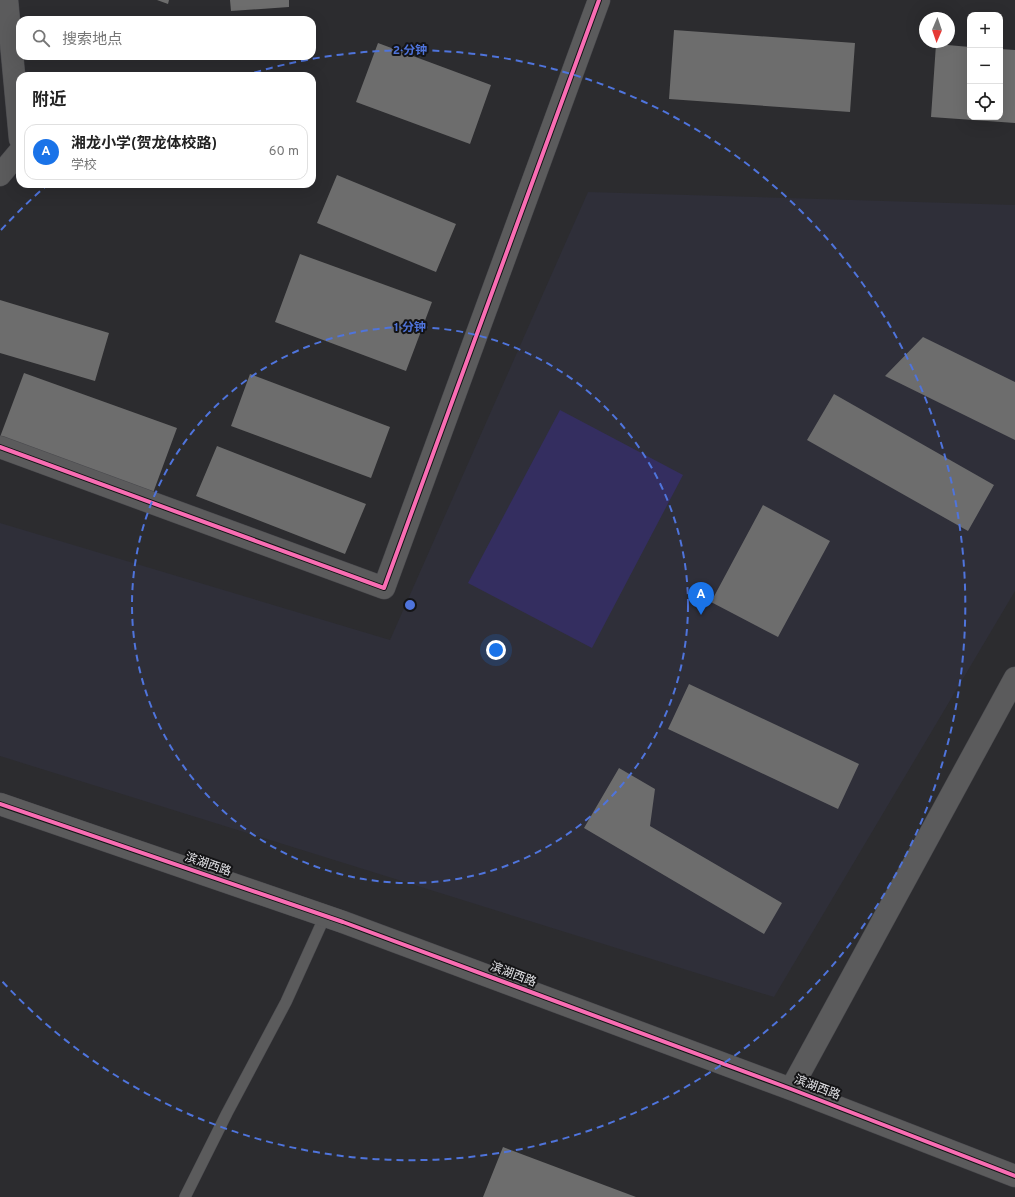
<!DOCTYPE html>
<html lang="zh">
<head>
<meta charset="utf-8">
<style>
	body { margin:0; font-family:Overpass,"Noto Sans SC",sans-serif; background:#f6f6f6; color:#222 }
	.controls { position:absolute; right:12px; top:12px; display:grid; overflow:hidden; border-radius:8px; box-shadow:0 4px 16px #0002 }
	.controls button { width:36px; height:36px; display:grid; place-items:center; padding:0; border:0; border-bottom:1px solid #e0e0e0; background:#fff; color:#222; font:20px sans-serif }
	.compass { position:absolute; left:919px; top:12px; width:36px; height:36px; border-radius:50%; background:#fff; box-shadow:0 4px 16px #0002; rotate:182deg }
	.you { position:absolute; left:496px; top:650px; width:14px; height:14px; margin:-10px; border:3px solid #fff; border-radius:50%; background:#1a73e8; box-shadow:0 0 0 6px #1a73e833 }
	.badge { display:grid; place-items:center; width:26px; height:26px; border-radius:50%; background:#1a73e8; color:#fff; font-size:13px; font-weight:700 }
	.pin { position:absolute; translate:-50% -33px; filter:drop-shadow(0 1px 2px #0008) }
	.pin::after { content:''; position:absolute; top:21px; width:14px; height:12px; background:inherit; clip-path:polygon(0 0,100% 0,50% 100%) }
	.list { margin:0; padding:0; list-style:none }
	h2 { display:flex; justify-content:space-between; align-items:center; height:52px; margin:0; padding:0 16px; font-size:17px }
	h2 small { font-size:13px; font-weight:400; color:#767676 }
	.list li { display:grid; grid-template-columns:26px 1fr auto; gap:12px; align-items:center; box-sizing:border-box; height:56px; margin:0 8px 8px; padding:0 8px; border:1px solid #e0e0e0; border-radius:12px }
	.list b { display:block; font-size:15px; white-space:nowrap }
	.list p { margin:0; font-size:13px; white-space:nowrap; color:#767676 }
	.list em { font-size:13px; font-style:normal; color:#767676 }
	.icon { flex:none; width:22px; height:22px; fill:none; stroke:currentColor; stroke-width:2; stroke-linecap:round; stroke-linejoin:round }
	.map { position:relative; flex:none; width:1015px; height:1197px; overflow:hidden }
	.search { position:absolute; background:#fff; box-shadow:0 4px 16px #0002; left:16px; top:16px; width:300px; height:44px; display:flex; align-items:center; gap:10px; box-sizing:border-box; padding:0 14px; border-radius:12px; color:#767676; font-size:15px }
	.panel { position:absolute; background:#fff; box-shadow:0 4px 16px #0002; left:16px; top:72px; width:300px; height:116px; border-radius:12px }
	.map>svg:first-child { display:block }
	.built { fill:#2f2f39 }
	.green { fill:#342e60 }
	.building { fill:#6d6d6d }
	.lines { fill:none; stroke-linecap:round; stroke-linejoin:round }
	.service-casing { stroke:#4a4a4e; stroke-width:12 }
	.minor-casing { stroke:#4a4a4e; stroke-width:23 }
	.service { stroke:#5b5b5c; stroke-width:11 }
	.minor { stroke:#5b5b5c; stroke-width:22 }
	.cycleway-casing { stroke:#141416; stroke-width:6 }
	.cycleway { stroke:#f96db3; stroke-width:4 }
	.ring { fill:none; stroke:#4f74dc; stroke-width:2; stroke-dasharray:7 5 }
	.labels { text-anchor:middle; dominant-baseline:central; stroke-width:4; stroke-linejoin:round; paint-order:stroke }
	.street-label { font-size:12px; fill:#e4e4e8; stroke:#141416 }
	.centre { fill:#4f74dc; stroke:#141416; stroke-width:2 }
	.ring-label { font-size:12px; text-anchor:middle; font-weight:bold; fill:#4f74dc; stroke:#141416; stroke-width:4; stroke-linejoin:round; paint-order:stroke }
</style>
</head>
<body>
<div class="map">
<svg width="1015" height="1197" viewBox="0 0 1015 1197">
	<rect width="100%" height="100%" fill="#2c2c2f"/>
	<!-- built -->
	<path class="built" d="M588,192L1015,205V591L774,997L0,756V523L390,640Z"/>
	<!-- green -->
	<path class="green" d="M560,410L683,475L592,648L468,583Z"/>
	<!-- building -->
	<path class="building" d="M157,0H169L168,4Z
		M230,0H289V7L231,11Z
		M674,30L855,43L850,112L669,99Z
		M378,43L491,85L470,144L356,102Z
		M936,44L970,47V117H1000V49L1015,50V123L931,117Z
		M337,175L456,224L436,272L317,223Z
		M300,254L432,302L406,371L275,322Z
		M0,300L109,333L95,381L0,353Z
		M923,337L1015,382V440L885,376Z
		M24,373L177,428L153,493L0,437Z
		M250,374L390,427L371,478L231,426Z
		M834,394L994,485L968,531L807,440Z
		M217,446L366,504L345,554L196,496Z
		M763,505L830,541L778,637L711,602Z
		M689,684L859,764L838,809L668,729Z
		M619,768L655,789L650,826L782,903L764,934L584,828Z
		M503,1147L636,1197H483Z"/>
	<g class="lines">
		<defs>
			<path id="service" d="M185,1197L227,1113L286,1002L325,916"/>
			<path id="minor" d="M7,0L20,139
				M0,175L20,151
				M0,447L384,588L599,0
				M0,804L343,922L791,1089L1015,1176
				M791,1089L1015,678"/>
		</defs>
		<!-- service casing -->
		<use href="#service" class="service-casing"/>
		<!-- minor casing -->
		<use href="#minor" class="minor-casing"/>
		<!-- service -->
		<use href="#service" class="service"/>
		<!-- minor -->
		<use href="#minor" class="minor"/>
		<defs>
			<path id="cycleway" d="M0,447L384,588L599,0
				M0,804L343,922L791,1089L1015,1176"/>
		</defs>
		<!-- cycleway casing -->
		<use href="#cycleway" class="cycleway-casing"/>
		<!-- cycleway -->
		<use href="#cycleway" class="cycleway"/>
	</g>
	<!-- distance rings -->
	<g class="ring">
		<circle cx="410" cy="605" r="278"/>
		<path d="M1 230A555 555 0 0 1 46 186M243 76A555 555 0 1 1 1 980"/>
	</g>
	<g class="labels">
		<!-- street labels -->
		<g class="street-label">
			<text transform="translate(208 865) rotate(19)">滨湖西路</text>
			<text transform="translate(513 975) rotate(21)">滨湖西路</text>
			<text transform="translate(817 1088) rotate(21)">滨湖西路</text>
		</g>
	</g>
	<circle cx="410" cy="605" r="6" class="centre"/>
	<g class="ring-label">
		<text x="410" y="54">2 分钟</text>
		<text x="410" y="331">1 分钟</text>
	</g>
</svg>
<div class="controls">
<button>+</button>
<button>−</button>
<button><svg class="icon" aria-label="locate" viewBox="0 0 24 24"><circle cx="12" cy="12" r="6"/><path d="M12 2v4M12 18v4M2 12h4M18 12h4"/></svg></button>
</div>
<svg class="compass" viewBox="-18 -18 36 36"><path d="M0-13l5 13h-10z" fill="#e53935"/><path d="M0 13l5-13h-10z" fill="#767676"/></svg>
<div class="you"></div>
<div class="pin badge" style="left:701px;top:615px">A</div>
<div class="search"><svg class="icon" aria-label="search" viewBox="0 0 24 24"><circle cx="10" cy="10" r="6"/><path d="M15 15l6 6"/></svg>搜索地点</div>
<section class="panel">
<h2>附近<small></small></h2>
<ul class="list">
<li><span class="badge">A</span><div><b>湘龙小学(贺龙体校路)</b><p>学校</p></div><em>60 m</em></li>
</ul>
</section>
</div>
</body>
</html>
